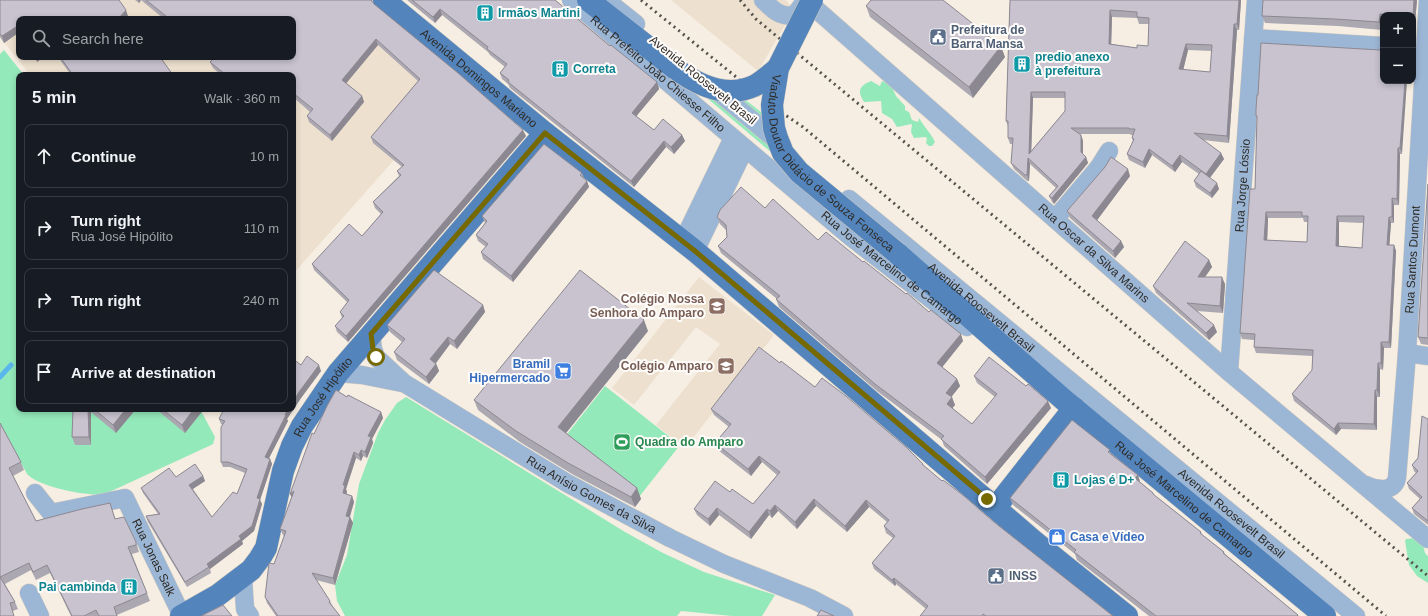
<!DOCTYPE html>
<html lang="en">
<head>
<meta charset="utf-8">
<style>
	body { margin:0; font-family:Arial,sans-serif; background:#242831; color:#f1f3f6 }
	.controls { position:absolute; right:12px; top:12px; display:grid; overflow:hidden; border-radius:8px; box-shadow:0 2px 6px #0003 }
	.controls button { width:36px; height:36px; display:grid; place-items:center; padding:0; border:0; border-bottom:1px solid #363941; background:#171b24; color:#f1f3f6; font:20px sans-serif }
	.stop { position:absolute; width:12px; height:12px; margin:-9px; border:3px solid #756900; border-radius:50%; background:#fff }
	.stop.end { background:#756900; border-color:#fff; box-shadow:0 1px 4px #0008 }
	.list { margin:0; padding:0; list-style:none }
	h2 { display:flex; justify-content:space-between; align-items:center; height:52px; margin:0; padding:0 16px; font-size:17px }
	h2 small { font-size:13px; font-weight:400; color:#9ea1a6 }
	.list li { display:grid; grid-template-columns:26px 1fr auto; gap:12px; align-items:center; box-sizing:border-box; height:64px; margin:0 8px 8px; padding:0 8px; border:1px solid #363941; border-radius:8px }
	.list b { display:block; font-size:15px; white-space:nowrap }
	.list p { margin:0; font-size:13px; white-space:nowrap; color:#9ea1a6 }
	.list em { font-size:13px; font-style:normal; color:#9ea1a6 }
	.icon { flex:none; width:22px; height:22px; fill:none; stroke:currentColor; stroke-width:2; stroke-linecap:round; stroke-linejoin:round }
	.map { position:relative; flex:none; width:1428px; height:616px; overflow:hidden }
	.search { position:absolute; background:#171b24; box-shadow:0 2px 6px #0003; left:16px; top:16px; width:280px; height:44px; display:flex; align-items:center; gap:10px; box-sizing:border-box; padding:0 14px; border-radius:8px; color:#9ea1a6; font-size:15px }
	.panel { position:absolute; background:#171b24; box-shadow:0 2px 6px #0003; left:16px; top:72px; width:280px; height:340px; border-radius:8px }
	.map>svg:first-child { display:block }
	.built { fill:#ede0ce; fill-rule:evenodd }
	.green { fill:#94e9ba }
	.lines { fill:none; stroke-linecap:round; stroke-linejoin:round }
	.stream { stroke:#5ab7ec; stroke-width:5 }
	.minor-casing { stroke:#d2cbc0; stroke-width:19 }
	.major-casing { stroke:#d2cbc0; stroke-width:23 }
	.minor { stroke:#9cb6d5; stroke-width:18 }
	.major { stroke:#5384bb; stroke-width:22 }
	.rail { stroke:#55514c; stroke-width:3; stroke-dasharray:2 4; stroke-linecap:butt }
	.major-bridge-casing { stroke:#d2cbc0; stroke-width:23; stroke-linecap:butt }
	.major-bridge { stroke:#5384bb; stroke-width:22 }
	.wall { fill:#aca8b2; fill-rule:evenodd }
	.shaded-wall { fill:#8c8891 }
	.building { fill:#c8c3cf; stroke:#8c8891; fill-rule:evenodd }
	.route { stroke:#756900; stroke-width:5 }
	.labels { text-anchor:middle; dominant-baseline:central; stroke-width:4; stroke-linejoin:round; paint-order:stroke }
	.culture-label { font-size:12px; font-weight:bold; fill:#0d838f; stroke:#fefcfa; text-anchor:start }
	.service-label { font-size:12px; font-weight:bold; fill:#4e5e75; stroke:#fefcfa; text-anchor:start }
	.street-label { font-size:12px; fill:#2e2b27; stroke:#fefcfa }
	.education-label { font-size:12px; font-weight:bold; fill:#785e54; stroke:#fefcfa; text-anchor:end }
	.shop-label { font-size:12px; font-weight:bold; fill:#366cbe; stroke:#fefcfa; text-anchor:end }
	.leisure-label { font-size:12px; font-weight:bold; fill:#27864d; stroke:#fefcfa; text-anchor:start }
</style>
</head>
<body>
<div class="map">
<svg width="1428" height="616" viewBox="0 0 1428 616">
	<rect width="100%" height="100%" fill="#f6eee2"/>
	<!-- built -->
	<path class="built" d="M0,0H373L464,75L394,160L293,274V75H30L0,37ZM19,19H293V57H19Z
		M671,0H786L794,10L758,71Z
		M699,277L774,335L685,448L656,425L720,344L696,327L634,405L612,388Z"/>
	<!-- green -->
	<path class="green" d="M4,50L24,75H19V409H200L215,437L213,444L209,446L105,494C88,497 39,487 27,474L0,423V54Z
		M871,81L880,86L882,81L891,85L896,96L905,106V110L909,112L912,120L918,122L919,118C924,127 931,133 935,142L932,146H929L926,143L927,138L925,137L914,138L911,132L912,124L897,127L892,119L882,113L881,101L864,102C857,91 859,86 871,81Z
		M694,87L739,95L765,115L779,159Z
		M605,386L680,445L639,497L564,438Z
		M406,397L625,532L663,553L704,572L775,595L762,616H732L681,611L677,616H345L337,601L335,585L347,555L359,484L378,433L385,420L397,403Z
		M1415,538L1423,545L1425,553L1428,556V583L1417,576L1409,565L1405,541L1406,539Z"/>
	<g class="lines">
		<!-- stream -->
		<path class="stream" d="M0,377L11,365"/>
		<defs>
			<g id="minor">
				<path id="s1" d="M571,0L745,148L852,238L967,327"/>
				<path d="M606,0L636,24"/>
				<path d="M763,0C774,11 779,16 794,16L806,0"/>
				<path id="s2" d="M808,0L817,10L1229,372L1428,539"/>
				<path d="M1253,38L1383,46"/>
				<path d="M711,86L782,145"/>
				<path id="s3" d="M849,199L1356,616"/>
				<path d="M1055,219L1099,167L1109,151"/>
				<path d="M683,241L733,138"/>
				<path d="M695,251L745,148"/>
				<path id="s4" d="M371,334L373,349L376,357L404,383L567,483L670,538L724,564L810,598L844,616"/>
				<path d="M1407,353L1428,356"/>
				<path id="s5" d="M1229,372L1256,0"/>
				<path d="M338,373L362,375L402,383"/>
				<path id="s6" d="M1366,485C1376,490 1394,493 1397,478L1407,353L1428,0"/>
				<path id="s7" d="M35,493L51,513L125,498L182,616"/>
				<path d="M243,577L245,609L250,616"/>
				<path d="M29,593L40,616"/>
			</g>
			<g id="major">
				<path id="s8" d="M384,0L545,133L695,251L1035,542L1127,616"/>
				<path d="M588,0L676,69"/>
				<path id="s9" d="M898,254L1064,400L1325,616"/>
				<path d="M996,507L1074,408"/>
				<path id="s10" d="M181,616L218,595L251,570L260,558L266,548L283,471L292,446L302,426L338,373L545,133"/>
			</g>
		</defs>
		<!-- minor casing -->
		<use href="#minor" class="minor-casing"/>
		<!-- major casing -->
		<use href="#major" class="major-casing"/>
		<!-- minor -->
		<use href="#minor" class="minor"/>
		<!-- major -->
		<use href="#major" class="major"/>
		<!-- rail -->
		<path class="rail" d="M641,0L772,106L803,127L1386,616
			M740,0L756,19L1428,576"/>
		<defs>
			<g id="major-bridge">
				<path id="s11" d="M812,0L778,68L772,105L774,128L777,138L783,153L799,172L898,254"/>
				<path d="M676,69C699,86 728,99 756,85C764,80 771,74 778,68"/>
			</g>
		</defs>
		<!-- major-bridge casing -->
		<use href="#major-bridge" class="major-bridge-casing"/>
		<!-- major-bridge -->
		<use href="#major-bridge" class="major-bridge"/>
	</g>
	<!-- wall -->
	<path class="wall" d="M0,0L128,16L19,19V34L18,33L4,43L0,37Z
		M135,0H372L374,4L526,136L348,342L337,332L335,326L342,318L340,312L348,303L314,270L312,264L362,236L381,214L375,208L373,202L399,176L397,171L402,167L373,143L371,137L418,81L378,45L346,83L362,96L364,102L332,141L309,122L307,116L310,112L293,97V75H221L213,68L210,62L213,59L211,57H293V19H164L141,0L139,3Z
		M407,0H555L610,46L657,82L659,89L636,116L654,130L682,135L685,141L674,154L666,147L634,187L510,88L508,84L502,79L500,73L505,67L490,55L488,52L442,15L435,23Z
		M1010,0H1241L1239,30H1237L1229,143L1203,140L1221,153L1224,159L1210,178L1219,189L1212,198L1196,187L1194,181L1199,174L1182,162L1175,172L1152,155L1145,168L1129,160L1127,154L1133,141L1132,138L1133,135H1131L1130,134H1080L1081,135L1083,141V154L1086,157L1088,163L1054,204L1052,202L1049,196L1056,188L1030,164L1029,181H1027L1014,169L1011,163L1013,144H1010L1008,138V126L1006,121ZM1112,17L1137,18L1139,24H1149L1148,46L1137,48L1111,44ZM1188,50L1212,51L1210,72L1183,70ZM1033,98H1065V111L1031,151Z
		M1417,0L1415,23H1413V15H1383L1382,30L1338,26L1265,23L1262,16Z
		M866,6L1005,57L973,98L870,17Z
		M1380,50L1402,154H1400L1399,205H1394V223H1391L1389,245H1394L1396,251L1391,348H1384L1383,370L1380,369V397H1377V430L1341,429L1336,435L1294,401L1292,394L1312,370L1313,356L1256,353L1254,347V340L1242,339L1240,333L1255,189L1257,119L1256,116L1258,95ZM1268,218H1303L1304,222H1308L1307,242L1267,240ZM1339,222L1363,223L1362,248L1339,246Z
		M58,57H160L173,75H71Z
		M582,173L584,178L587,181L589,187L513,282L483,259L481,252L486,247L478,241L476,235L485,223L482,216Z
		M1130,176L1097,220L1121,241L1124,247L1115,258L1070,218L1067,211Z
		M1428,184V345L1421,344L1418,337Z
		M765,208L818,240L863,262L963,341L942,367L957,379L960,386L951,397L955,405L952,408L972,424L995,397L977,383L974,376L1051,408L987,484L944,446L942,440L877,391L779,307L776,299H777L721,253L718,246L727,237L726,230L720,224L717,217Z
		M1209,260L1212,267L1205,277L1225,284L1223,313L1197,311L1217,332L1209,340L1156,293L1153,286Z
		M483,305L485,312L457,349L450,344L436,363L439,371L429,384L397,360L394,352L402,342L390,332L387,325Z
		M648,331L566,433L637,488L641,499L635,507L572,474L520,442L478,410L474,400Z
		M780,363L923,464L924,466L942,481L1113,616H920L926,609L896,584L895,586L874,569L872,563L893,538L886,533L884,526L887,522L869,507L847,532L816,506L797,529L778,511L772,518L769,515L751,539L719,515L710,526L697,515L694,509L730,492L753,504L777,475L762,462L751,476L718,450L715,443L729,427L714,415L711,409Z
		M301,365L321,371L301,398L287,419L288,421L269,458L270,459L272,464L260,500L262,504L254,531L242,541L243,544L210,569L211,573L187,587L148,522L146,516L158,514L143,493L141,488L176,477L203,476L205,481L193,489L212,517L237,494L245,473L230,467H223L221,462L223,425L221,424L219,419L223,412L222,411Z
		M347,397L381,412L383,418L372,439L373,443L367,458L363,456L361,461L356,458L346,489L347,492L346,494L352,496L354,502L350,517L353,523L335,585L316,580L330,601L333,607L340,616H276L267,603L265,597L274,564L284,536L283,535L280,529L314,434Z
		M73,409H136L116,433L91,412V445H75L72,437Z
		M156,409H204L185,433Z
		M1428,419V525L1414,514L1412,508L1420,499L1409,489L1407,483L1416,473L1414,471L1412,465L1418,458Z
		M0,423L21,462L24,470L13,476L36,521L110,503L115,519L136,542L139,552L132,554L150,601L117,615V616H71L50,573L36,580L31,570L5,584L15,602L18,609L0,616Z
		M1112,454L1138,475L1140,482L1153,493L1154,495L1201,532L1202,535L1224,552L1225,554L1299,616H1149L1077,560L1075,554L1013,505L1010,498Z"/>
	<!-- shaded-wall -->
	<path class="shaded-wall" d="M138,0H141L139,3Z
		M1239,0H1241L1239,30L1237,24Z
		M1414,0H1417L1415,23L1413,15Z
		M440,9L442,15L435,23L433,17Z
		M126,10L128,16L125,19H118Z
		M1110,10L1112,17L1111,50L1109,44Z
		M1380,14L1383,22L1382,30L1379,22Z
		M1234,24L1237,30L1229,143L1227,136Z
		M16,27L18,33L4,43L2,36Z
		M376,39L378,45L344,86L342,80Z
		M1186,44L1188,50L1182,75L1179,69Z
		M1001,46L1005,57L973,98L969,87Z
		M35,57H44L37,62Z
		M1405,81H1407L1402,154L1400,148Z
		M657,82L659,89L634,119L632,113Z
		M1031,92L1033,98L1031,160L1029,154Z
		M362,96L364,102L332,141L330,135Z
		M523,130L526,136L348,342L346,336Z
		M682,135L685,141L674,154L671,147Z
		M1081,135L1083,141V158L1081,152Z
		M664,141L666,147L634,187L631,181Z
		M1398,148L1400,154L1399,205L1397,199Z
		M1149,149L1152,155L1145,168L1143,162Z
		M1221,153L1224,159L1208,180L1206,174Z
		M1180,155L1182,162L1175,172L1172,166Z
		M1086,157L1088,163L1054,204L1052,198Z
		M1028,158L1030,164L1029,181L1027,175Z
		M1128,169L1130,176L1095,223L1092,216Z
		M587,181L589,187L513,282L511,276Z
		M1217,183L1219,189L1212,198L1210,193Z
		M1392,198L1394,205V223L1392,217Z
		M1266,212L1268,218L1267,246L1264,240Z
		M1337,216L1339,222V252L1336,246Z
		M1389,217L1391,223L1389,251L1387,245Z
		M1121,241L1124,247L1115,258L1113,251Z
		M1394,245L1396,251L1391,348L1389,342Z
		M1209,260L1212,267L1200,284L1198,277Z
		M1222,277L1225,284L1223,313L1220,306Z
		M483,305L485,312L457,349L454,341Z
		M644,320L648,331L562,438L558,427Z
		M1214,325L1217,332L1209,340L1206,333Z
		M961,334L963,341L940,370L937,363Z
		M448,337L450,344L433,367L430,359Z
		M1381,342L1384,348L1383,370L1381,363Z
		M1378,363L1380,369V397L1377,390Z
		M436,364L439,371L429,384L426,377Z
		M319,365L321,371L301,398L287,419L288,421L267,462L265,457L285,415L288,409H293V402L299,392Z
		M957,379L960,386L949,400L946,393Z
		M1375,390L1377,397V430L1374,424Z
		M952,397L955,405L950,411L947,404Z
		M1048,401L1051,408L987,484L985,477Z
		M88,409H90L91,412V445L89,437Z
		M126,409H136L116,433L113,425Z
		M194,409H204L185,433L182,425Z
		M381,412L383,418L372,439L373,443L367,458L365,452L368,436Z
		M1338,423L1341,429L1336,435L1334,429Z
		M361,450L363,456L361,461L359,455Z
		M354,452L356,458L346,489L347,492L345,499L343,493V485Z
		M759,456L762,462L751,476L748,469Z
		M270,459L272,464L260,500L262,504L254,531L242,541L243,544L210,569L207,564L239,536L257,498Z
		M1138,475L1140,482L1135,478Z
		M203,476L205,481L191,490L189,485Z
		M637,488L641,499L635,507L631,497Z
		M294,491L293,500L290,494Z
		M352,496L354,502L348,522L346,516Z
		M814,499L816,506L797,529L795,522Z
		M866,500L869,507L847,532L845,526Z
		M775,505L778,511L772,518L770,511Z
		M717,508L719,515L710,526L708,519Z
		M767,509L769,515L751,539L749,532Z
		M350,517L353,523L335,585L333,578Z
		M894,578L896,584L895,586L892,580Z"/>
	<!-- building -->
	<path class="building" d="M0,0H119L126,10L118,19H19V31L16,27L2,36L0,34Z
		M146,0H371L374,4L458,73L523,130L346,336L335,326L344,316L340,312L349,300L312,264L349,224L362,236L383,212L373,202L401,175L397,171L404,165L371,137L420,79L376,39L342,80L362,96L330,135L307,116L313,109L293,93V75H226L210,62L215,57H293V19H166V16Z
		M412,0H555L610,46L611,45L657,82L632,113L654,130L663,119L682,135L671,147L664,141L631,181L508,82L509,80L500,73L507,64L487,49L488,47L440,9L433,17Z
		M871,0H943L1001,46L969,87L866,6Z
		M1010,0H1239L1237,24H1234L1227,136L1194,133L1221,153L1206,174L1180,155L1172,166L1149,149L1143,162L1127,154L1134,139L1132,138L1135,129H1129V128H1071L1081,135V152L1086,157L1052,198L1049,196L1058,186L1028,158L1027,175H1025L1011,163L1013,138H1008V121H1006ZM1110,10L1137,12V17L1149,18L1148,46L1137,45V48L1109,44ZM1186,44L1212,45L1210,72L1179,69ZM1031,92H1065V111L1029,154Z
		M1263,0H1414L1413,15L1380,14L1379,22L1335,19L1262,16Z
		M1261,43L1380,50H1383V81H1405L1400,148H1398L1397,199L1392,198V217H1389L1387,245H1394L1389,342H1381V363H1378L1377,390H1375L1374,424L1338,423L1334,429L1292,394L1312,370L1313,350L1254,347L1255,334L1240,333L1250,189H1255L1257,116H1256V109L1257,95H1258ZM1266,212H1302V216H1308L1307,242L1264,240ZM1337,216H1364L1362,248L1336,246Z
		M60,57H160L173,75H73Z
		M544,144L582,173L580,175L587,181L511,276L481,252L488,244L476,235L487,221L482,216Z
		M1111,157L1128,169L1092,216L1121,241L1113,251L1067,211L1105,167Z
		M1201,171L1217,183L1210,193L1194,181Z
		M1428,184V338L1418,337Z
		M741,187L765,208L773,199L818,240L826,232L863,262L864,261L906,294L907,293L929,312L931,310L961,334L937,363L957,379L946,393L952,397L947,404L972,424L997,394L974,376L989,357L1026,386L1028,384L1048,401L985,477L941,439L944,436L875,384L776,299L780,296L718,246L727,237L726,225L717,217L720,210Z
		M1185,241L1209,260L1198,277H1222L1220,306L1187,303L1214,325L1206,333L1153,286Z
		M434,270L483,305L454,341L448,337L430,359L436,364L426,377L394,352L405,339L387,325Z
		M580,270L644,320L558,427L637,488L631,497L568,463L516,431L474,400Z
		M759,347L780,363L781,361L815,387L822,378L846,396L906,447L923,464H922L942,481L943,480L964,496L994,522L1113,616H986L983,614L982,616H920L928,606L894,578L892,580L872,563L895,536L884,526L889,520L866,500L845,526L814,499L795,522L775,505L770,511L767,509L749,532L717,508L708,519L694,509L715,481L730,492L732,489L753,504L780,472L759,456L748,469L715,443L731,424L711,409Z
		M307,356L319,365L299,392L293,402V359L301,365Z
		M336,390L347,397L348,395L381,412L368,436L371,437L365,452L361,450L359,455L354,452L343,485H345L343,493L352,496L346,516L350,517L333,578L312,573L330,601L329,602L340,616H278L265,597L269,563L274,564L286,531L280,529L294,491L290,494L312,433L314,434L327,406Z
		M73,409H88L89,437H72Z
		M94,409H126L113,425Z
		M162,409H194L182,425Z
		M223,409H288L285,415H286L265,457L270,459L257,498L260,499L252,526L239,536L241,539L207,564L209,567L185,582L146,516L160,514L141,488L169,468L176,477L195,464L203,476L189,485L212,517L233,492L237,494L247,469L228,462H221V427L225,421L219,419L223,411H222Z
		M1422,416L1428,419V521L1412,508L1422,497L1407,483L1418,471L1412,465L1418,458Z
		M1072,420L1110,450L1108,452L1138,475L1135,478L1153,493V494L1201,532L1200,533L1224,552L1223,553L1298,615L1297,616H1156L1074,552L1076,550L1010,498Z
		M0,423L21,462L9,468L36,521L82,509L110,503L115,519L124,517L136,542V545L128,547L147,593L114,607L117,616H99L96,610L84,616H72L47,565L33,572L29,563L0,577L15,602L10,603L14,616H0Z
		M223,605L232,616H201Z
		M821,610L834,616H817Z"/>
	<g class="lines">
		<!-- route -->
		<path class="route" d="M376,357L373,349L371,334L545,133L695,251L987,499"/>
	</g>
	<!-- icons -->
	<defs>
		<symbol id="building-square" viewBox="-11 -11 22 22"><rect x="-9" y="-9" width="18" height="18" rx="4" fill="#0f9aa8" stroke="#fefcfa"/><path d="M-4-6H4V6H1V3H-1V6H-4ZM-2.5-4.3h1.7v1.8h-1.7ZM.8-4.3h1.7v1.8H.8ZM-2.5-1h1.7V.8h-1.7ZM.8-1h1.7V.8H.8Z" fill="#fff"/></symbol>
		<symbol id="civic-square" viewBox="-11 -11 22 22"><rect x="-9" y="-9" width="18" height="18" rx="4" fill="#5c6f8a" stroke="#fefcfa"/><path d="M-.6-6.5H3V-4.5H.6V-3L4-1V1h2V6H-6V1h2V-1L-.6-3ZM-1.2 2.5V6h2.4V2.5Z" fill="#fff"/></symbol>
		<symbol id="school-square" viewBox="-11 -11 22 22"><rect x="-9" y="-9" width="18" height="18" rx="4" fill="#8d6e63" stroke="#fefcfa"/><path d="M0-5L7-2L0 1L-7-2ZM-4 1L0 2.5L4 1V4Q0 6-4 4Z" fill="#fff"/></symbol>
		<symbol id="supermarket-square" viewBox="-11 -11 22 22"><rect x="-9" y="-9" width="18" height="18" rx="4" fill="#3f7fe0" stroke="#fefcfa"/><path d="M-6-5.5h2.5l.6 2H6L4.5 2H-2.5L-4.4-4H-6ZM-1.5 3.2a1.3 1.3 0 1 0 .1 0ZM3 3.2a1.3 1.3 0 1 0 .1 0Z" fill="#fff"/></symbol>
		<symbol id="stadium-square" viewBox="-11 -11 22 22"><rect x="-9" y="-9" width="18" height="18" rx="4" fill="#2e9e5b" stroke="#fefcfa"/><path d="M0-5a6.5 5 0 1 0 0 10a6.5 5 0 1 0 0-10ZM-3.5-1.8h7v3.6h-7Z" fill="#fff"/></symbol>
		<symbol id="shop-square" viewBox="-11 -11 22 22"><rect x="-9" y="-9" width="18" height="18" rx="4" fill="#3f7fe0" stroke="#fefcfa"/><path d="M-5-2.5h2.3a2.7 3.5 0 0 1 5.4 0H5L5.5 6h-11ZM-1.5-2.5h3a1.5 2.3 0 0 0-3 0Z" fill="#fff"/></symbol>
	</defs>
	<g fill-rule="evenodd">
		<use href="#building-square" x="475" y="3" width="20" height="20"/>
		<use href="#civic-square" x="928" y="27" width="20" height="20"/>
		<use href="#building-square" x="1012" y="54" width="20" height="20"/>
		<use href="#building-square" x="550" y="59" width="20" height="20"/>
		<use href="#school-square" x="707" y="296" width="20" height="20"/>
		<use href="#school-square" x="716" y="356" width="20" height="20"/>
		<use href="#supermarket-square" x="553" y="361" width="20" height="20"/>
		<use href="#stadium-square" x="612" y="432" width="20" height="20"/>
		<use href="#building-square" x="1051" y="470" width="20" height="20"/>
		<use href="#shop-square" x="1047" y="527" width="20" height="20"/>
		<use href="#civic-square" x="986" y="566" width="20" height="20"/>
		<use href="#building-square" x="119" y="577" width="20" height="20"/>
	</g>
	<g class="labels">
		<!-- culture labels -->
		<g class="culture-label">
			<text x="498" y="13">Irmãos Martini</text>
			<text x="1035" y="57">predio anexo<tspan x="1035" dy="14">à prefeitura</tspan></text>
			<text x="573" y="69">Correta</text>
			<text x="1074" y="480">Lojas é D+</text>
			<text x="116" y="587" text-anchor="end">Pai cambinda</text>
		</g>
		<!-- service labels -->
		<g class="service-label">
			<text x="951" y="30">Prefeitura de<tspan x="951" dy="14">Barra Mansa</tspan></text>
			<text x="1009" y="576">INSS</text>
		</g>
		<!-- street labels -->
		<g class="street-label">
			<text stroke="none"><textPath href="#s1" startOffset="114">Rua Prefeito João Chiesse Filho</textPath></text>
			<text stroke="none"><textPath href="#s8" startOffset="123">Avenida Domingos Mariano</textPath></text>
			<text transform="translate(703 80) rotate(39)">Avenida Roosevelt Brasil</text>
			<text stroke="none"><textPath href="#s11" startOffset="196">Viaduto Doutor Didácio de Souza Fonseca</textPath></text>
			<text stroke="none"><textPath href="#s5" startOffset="187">Rua Jorge Lóssio</textPath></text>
			<text stroke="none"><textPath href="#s2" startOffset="382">Rua Oscar da Silva Marins</textPath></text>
			<text stroke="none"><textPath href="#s6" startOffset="256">Rua Santos Dumont</textPath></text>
			<text stroke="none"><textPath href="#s1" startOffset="418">Rua José Marcelino de Camargo</textPath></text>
			<text stroke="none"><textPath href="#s3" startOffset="171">Avenida Roosevelt Brasil</textPath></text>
			<text stroke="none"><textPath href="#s10" startOffset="274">Rua José Hipólito</textPath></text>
			<text stroke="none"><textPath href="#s4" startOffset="280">Rua Anísio Gomes da Silva</textPath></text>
			<text stroke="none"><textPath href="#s9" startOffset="377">Rua José Marcelino de Camargo</textPath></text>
			<text stroke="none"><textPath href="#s3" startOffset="495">Avenida Roosevelt Brasil</textPath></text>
			<text stroke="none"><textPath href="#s7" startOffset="167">Rua Jonas Salk</textPath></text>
		</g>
		<!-- education labels -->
		<g class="education-label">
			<text x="704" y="299">Colégio Nossa<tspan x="704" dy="14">Senhora do Amparo</tspan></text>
			<text x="713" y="366">Colégio Amparo</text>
		</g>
		<!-- shop labels -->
		<g class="shop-label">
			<text x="550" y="364">Bramil<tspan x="550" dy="14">Hipermercado</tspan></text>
			<text x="1070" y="537" text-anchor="start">Casa e Vídeo</text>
		</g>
		<!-- leisure labels -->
		<g class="leisure-label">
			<text x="635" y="442">Quadra do Amparo</text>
		</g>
	</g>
</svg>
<div class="controls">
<button>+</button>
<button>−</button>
</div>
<div class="stop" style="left:376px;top:357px"></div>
<div class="stop end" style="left:987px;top:499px"></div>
<div class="search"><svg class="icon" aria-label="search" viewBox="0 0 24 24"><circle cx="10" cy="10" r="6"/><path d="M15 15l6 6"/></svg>Search here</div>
<section class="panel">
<h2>5 min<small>Walk · 360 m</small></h2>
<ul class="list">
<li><svg class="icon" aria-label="ahead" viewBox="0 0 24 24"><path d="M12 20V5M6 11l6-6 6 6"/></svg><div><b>Continue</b></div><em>10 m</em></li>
<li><svg class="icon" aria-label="right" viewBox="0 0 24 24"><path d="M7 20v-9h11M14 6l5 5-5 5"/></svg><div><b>Turn right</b><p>Rua José Hipólito</p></div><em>110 m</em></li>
<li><svg class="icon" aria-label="right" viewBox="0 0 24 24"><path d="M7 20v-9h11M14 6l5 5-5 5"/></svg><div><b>Turn right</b></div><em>240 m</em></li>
<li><svg class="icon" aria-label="arrive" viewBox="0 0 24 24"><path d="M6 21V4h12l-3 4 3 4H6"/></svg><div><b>Arrive at destination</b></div></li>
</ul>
</section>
</div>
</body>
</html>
